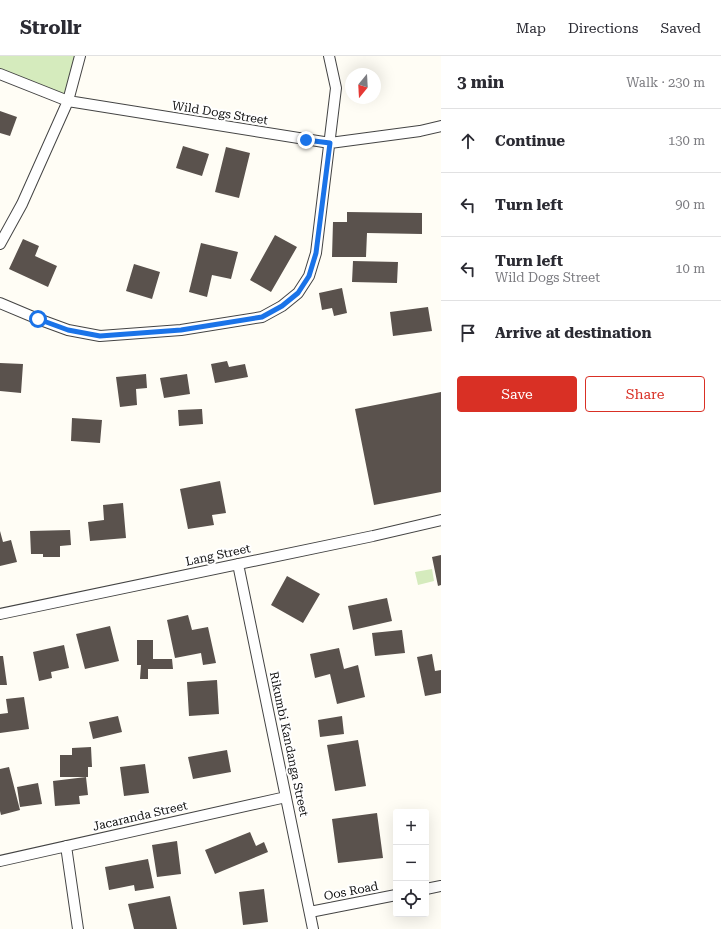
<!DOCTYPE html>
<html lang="en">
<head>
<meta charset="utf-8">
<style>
	body { margin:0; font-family:"Roboto Serif",serif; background:#f7f7f7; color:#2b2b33 }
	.controls { position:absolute; right:12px; bottom:12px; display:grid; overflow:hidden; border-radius:4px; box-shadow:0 4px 16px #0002 }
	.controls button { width:36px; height:36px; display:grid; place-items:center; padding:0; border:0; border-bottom:1px solid #e1e1e2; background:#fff; color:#2b2b33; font:20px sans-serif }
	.compass { position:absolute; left:345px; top:12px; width:36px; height:36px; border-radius:50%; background:#fff; box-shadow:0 4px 16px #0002; rotate:198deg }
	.stop { position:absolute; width:12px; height:12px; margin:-9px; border:3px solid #1a73e8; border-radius:50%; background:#fff }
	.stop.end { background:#1a73e8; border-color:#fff; box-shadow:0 1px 4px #0008 }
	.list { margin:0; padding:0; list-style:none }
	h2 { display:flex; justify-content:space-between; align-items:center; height:52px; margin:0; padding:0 16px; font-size:17px }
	h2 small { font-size:13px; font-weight:400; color:#7c7c81 }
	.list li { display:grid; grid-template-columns:26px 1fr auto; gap:12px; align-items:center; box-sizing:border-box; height:64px; padding:0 16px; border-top:1px solid #e1e1e2 }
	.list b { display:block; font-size:15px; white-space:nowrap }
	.list p { margin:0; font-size:13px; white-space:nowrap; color:#7c7c81 }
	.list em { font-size:13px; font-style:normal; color:#7c7c81 }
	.actions { display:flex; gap:8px; padding:12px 16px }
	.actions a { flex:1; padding:9px 0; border:1px solid #d93025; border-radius:4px; text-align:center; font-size:14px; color:#d93025 }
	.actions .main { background:#d93025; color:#fff }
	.icon { flex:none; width:22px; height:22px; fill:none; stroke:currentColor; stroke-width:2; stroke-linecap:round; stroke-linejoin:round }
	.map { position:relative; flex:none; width:441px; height:873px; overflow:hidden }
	header { display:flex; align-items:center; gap:24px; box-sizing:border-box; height:56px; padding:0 20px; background:#fff; border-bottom:1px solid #e1e1e2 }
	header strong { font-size:19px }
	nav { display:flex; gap:22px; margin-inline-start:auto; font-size:14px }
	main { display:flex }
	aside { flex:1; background:#fff }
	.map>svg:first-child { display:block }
	.green { fill:#d5ebbd }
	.building { fill:#5a524d }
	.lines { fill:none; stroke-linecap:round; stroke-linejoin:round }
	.minor-casing { stroke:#444; stroke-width:12 }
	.minor { stroke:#fff; stroke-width:10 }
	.route { stroke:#1a73e8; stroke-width:5 }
	.labels { text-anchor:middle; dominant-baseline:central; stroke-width:4; stroke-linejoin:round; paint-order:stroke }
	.street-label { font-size:12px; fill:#111; stroke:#fff }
</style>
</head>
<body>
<header>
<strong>Strollr</strong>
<nav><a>Map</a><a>Directions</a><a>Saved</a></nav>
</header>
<main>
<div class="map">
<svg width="441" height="873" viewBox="0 0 441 873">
	<rect width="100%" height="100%" fill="#fffdf5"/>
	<!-- green -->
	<path class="green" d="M0,0H80L68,45L0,18Z
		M432,513L434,525L418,529L415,516Z"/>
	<!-- building -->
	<path class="building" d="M0,55L17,61L10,80L0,77Z
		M183,90L209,98L202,120L176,112Z
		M226,91L250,97L239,142L215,136Z
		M347,156L422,157V178L367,177L366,201H332L333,166H347Z
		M275,179L297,191L271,236L250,224Z
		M23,183L39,190L35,200L57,210L48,231L9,213Z
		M201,187L238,196L231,223L212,219L207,241L189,236Z
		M353,205L398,206L397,227L352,226Z
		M134,208L160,216L152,243L126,235Z
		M342,232L347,257L334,260L332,252L322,254L319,237Z
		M428,251L432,275L393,280L390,256Z
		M227,305L229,311L245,308L248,321L215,327L211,308Z
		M0,307L23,308L21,337L0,335Z
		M146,318L147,332L136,333L137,349L120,351L116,321Z
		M187,318L190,338L164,342L160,322Z
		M441,336V436L374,449L355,353Z
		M202,353L203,368L179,370L178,354Z
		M72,362L102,364L100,387L71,385Z
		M220,425L226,457L212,459L214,469L188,473L180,433Z
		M123,447L126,482L90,485L88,466L104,464L103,449Z
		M70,474L71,489L60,490V501H43V498H31L30,475Z
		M0,475L3,486L11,484L17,506L0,510Z
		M441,499V529L438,530L432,501Z
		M287,520L320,538L303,567L271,549Z
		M387,542L392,565L353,574L348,550Z
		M188,559L192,574L208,571L216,607L203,609L201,597L175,602L167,564Z
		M110,570L119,605L85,613L76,578Z
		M402,574L405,597L375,600L372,577Z
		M137,584H153V603H172L173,613H148V623H140L141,609H137Z
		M64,589L69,612L51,616L52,622L39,625L33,596Z
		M339,592L344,613L358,609L365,641L337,648L330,618L315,622L310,598Z
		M432,598L435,615L441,614V637L425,640L417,601Z
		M0,600H3L7,629H0Z
		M217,624L219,658L189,660L187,626Z
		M24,641L29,673L0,677V658L8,657L6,643Z
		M118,660L122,676L93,683L89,666Z
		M342,660L344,678L320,681L318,664Z
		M358,684L366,730L335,735L327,689Z
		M91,691L92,711H88V721H60V699H72V692Z
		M227,694L231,716L193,723L188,701Z
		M145,708L149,737L124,740L120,711Z
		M9,711L20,754L1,759L0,755V713Z
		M86,721L88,739L79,740L80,748L55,750L53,725Z
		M38,727L42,748L20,751L17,731Z
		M377,757L383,802L338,807L332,763Z
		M250,776L256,790L264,786L268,796L215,818L205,794Z
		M177,785L181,818L157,821L152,789Z
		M148,803L154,832L135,835L134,829L109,834L105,811Z
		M264,833L268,866L243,869L239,836Z
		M170,840L177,873H134L128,848Z"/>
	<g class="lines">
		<defs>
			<path id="minor" d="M0,18L68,45L330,87L420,75L441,70
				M0,188L22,148L68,45L80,0
				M0,247L38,263L68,274L100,280L181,274L262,261L282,250L298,237L309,220L316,197L336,32L329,0
				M238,508L313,873
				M0,558L373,480L441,464
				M66,790L78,873
				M0,805L286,741
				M426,833L441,830
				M310,856L396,839"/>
		</defs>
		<!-- minor casing -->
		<use href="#minor" class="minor-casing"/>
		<!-- minor -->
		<use href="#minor" class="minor"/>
	</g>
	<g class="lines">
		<!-- route -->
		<path class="route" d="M38,263L68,274L100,280L181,274L262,261L282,250L298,237L309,220L316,197L330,87L306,84"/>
	</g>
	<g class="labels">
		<!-- street labels -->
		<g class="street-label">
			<text transform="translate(220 57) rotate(9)">Wild Dogs Street</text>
			<text transform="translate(218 499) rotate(-12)">Lang Street</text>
			<text transform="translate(289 688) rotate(78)">Rikumbi Kandanga Street</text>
			<text transform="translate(140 760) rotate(-13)">Jacaranda Street</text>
			<text transform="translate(351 835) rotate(-11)">Oos Road</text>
		</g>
	</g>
</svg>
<div class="controls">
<button>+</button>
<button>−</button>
<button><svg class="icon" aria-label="locate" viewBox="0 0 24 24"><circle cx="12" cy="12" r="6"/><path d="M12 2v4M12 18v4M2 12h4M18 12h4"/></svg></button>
</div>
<svg class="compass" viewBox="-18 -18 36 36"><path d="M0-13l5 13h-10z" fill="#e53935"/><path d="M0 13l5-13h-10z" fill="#7c7c81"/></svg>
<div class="stop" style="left:38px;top:263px"></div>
<div class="stop end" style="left:306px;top:84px"></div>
</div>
<aside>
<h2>3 min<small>Walk · 230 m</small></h2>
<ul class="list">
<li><svg class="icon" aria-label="ahead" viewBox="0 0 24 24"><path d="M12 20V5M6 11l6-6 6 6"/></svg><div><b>Continue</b></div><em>130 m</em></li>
<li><svg class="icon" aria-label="left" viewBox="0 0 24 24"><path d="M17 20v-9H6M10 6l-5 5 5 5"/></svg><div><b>Turn left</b></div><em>90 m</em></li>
<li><svg class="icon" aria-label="left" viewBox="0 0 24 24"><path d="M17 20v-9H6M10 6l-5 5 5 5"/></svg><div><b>Turn left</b><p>Wild Dogs Street</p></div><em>10 m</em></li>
<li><svg class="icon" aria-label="arrive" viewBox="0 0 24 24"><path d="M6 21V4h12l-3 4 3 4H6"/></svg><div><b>Arrive at destination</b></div></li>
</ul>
<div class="actions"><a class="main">Save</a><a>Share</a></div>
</aside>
</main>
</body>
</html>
